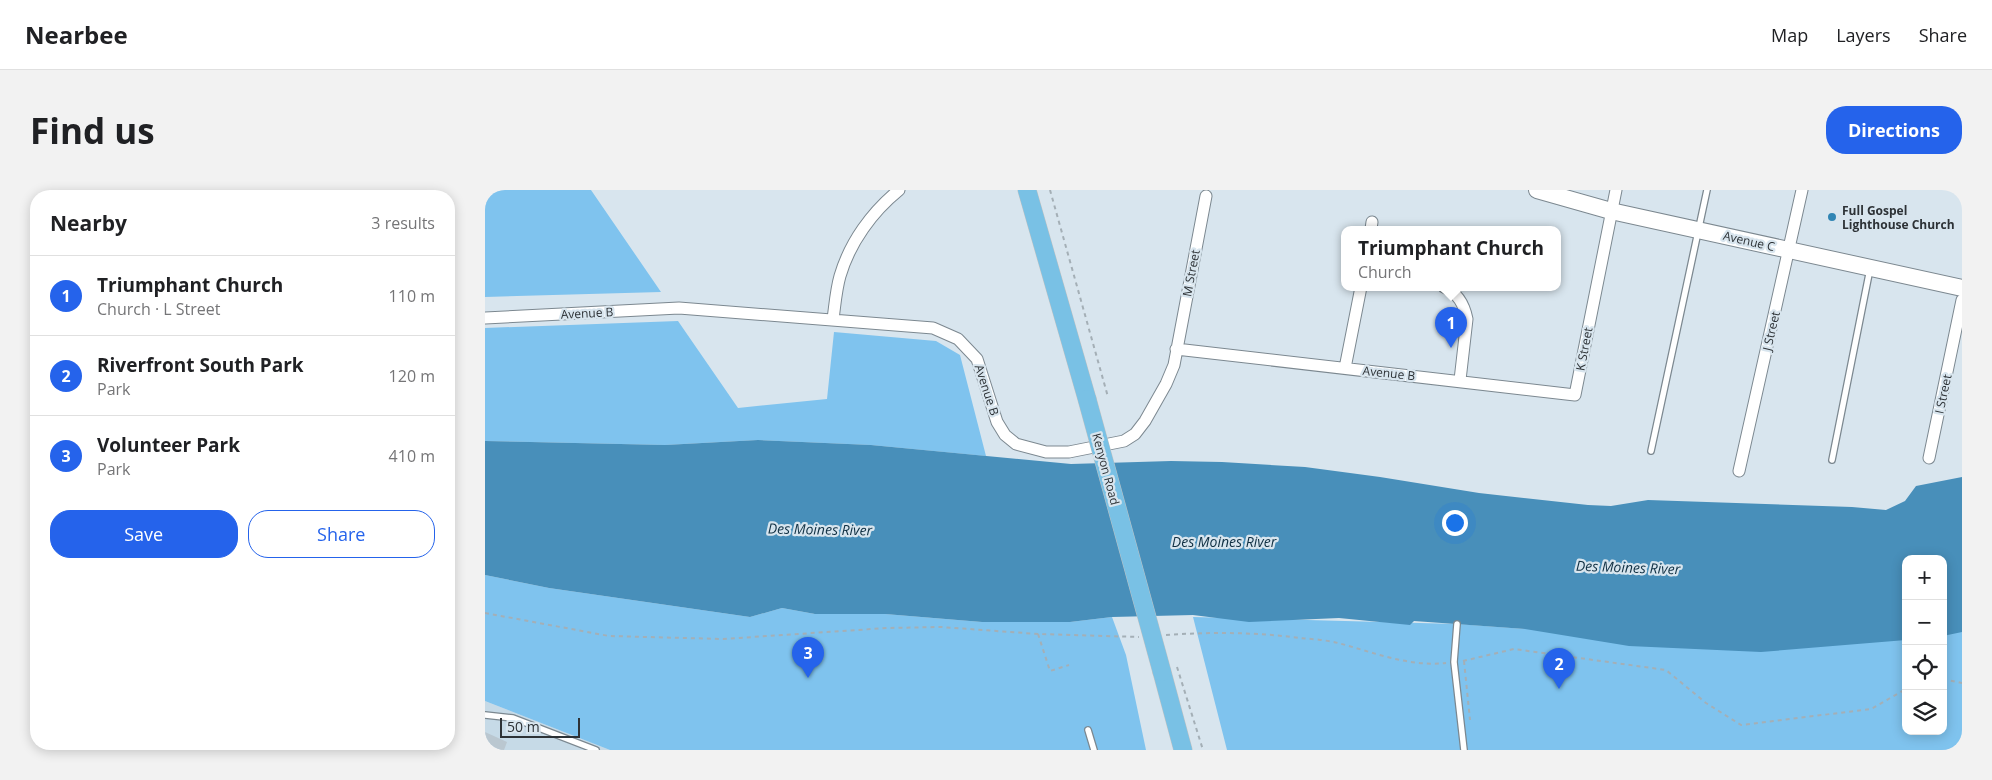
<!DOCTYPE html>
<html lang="en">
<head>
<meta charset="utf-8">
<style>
	body { margin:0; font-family:"Open Sans",sans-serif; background:#f2f2f2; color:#202124 }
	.controls { position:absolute; right:15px; bottom:15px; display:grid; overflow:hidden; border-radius:10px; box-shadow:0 2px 12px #0003 }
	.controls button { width:45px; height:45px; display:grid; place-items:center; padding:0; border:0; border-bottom:1px solid #e0e0e0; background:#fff; color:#202124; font:25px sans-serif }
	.scale { position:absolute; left:15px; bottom:12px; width:80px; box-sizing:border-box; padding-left:5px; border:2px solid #2d3236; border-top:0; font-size:14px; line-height:18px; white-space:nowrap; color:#2d3236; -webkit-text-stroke:4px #d8e5ee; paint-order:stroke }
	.you { position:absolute; left:969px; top:332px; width:18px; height:18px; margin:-12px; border:4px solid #fff; border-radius:50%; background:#1a73e8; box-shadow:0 0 0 8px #1a73e833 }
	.badge { display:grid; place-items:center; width:32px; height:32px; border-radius:50%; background:#2563eb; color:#fff; font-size:16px; font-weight:700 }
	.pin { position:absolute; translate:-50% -41px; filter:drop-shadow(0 1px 2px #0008) }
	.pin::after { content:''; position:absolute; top:26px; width:18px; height:15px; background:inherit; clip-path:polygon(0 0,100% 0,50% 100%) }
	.popup { position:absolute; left:856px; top:36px; width:220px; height:65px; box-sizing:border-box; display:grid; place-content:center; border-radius:10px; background:#fff; filter:drop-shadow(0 1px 4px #0005); font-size:16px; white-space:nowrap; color:#757577 }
	.popup b { font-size:19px; color:#202124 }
	.popup::after { content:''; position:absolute; left:50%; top:100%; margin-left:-10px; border:10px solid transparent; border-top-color:#fff }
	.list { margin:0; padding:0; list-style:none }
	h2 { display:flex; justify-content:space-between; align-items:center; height:65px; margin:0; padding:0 20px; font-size:21px }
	h2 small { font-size:16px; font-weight:400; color:#757577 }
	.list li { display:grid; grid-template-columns:32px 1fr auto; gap:15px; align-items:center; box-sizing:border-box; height:80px; padding:0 20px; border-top:1px solid #e0e0e0 }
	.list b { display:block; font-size:19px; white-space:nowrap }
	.list p { margin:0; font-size:16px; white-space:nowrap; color:#757577 }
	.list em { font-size:16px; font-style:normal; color:#757577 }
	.actions { display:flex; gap:10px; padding:15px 20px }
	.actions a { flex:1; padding:11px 0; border:1px solid #2563eb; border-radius:20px; text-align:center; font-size:18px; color:#2563eb }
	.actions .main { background:#2563eb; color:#fff }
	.icon { flex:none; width:28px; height:28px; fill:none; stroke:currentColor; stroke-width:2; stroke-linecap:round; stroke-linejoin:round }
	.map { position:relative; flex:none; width:1477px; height:560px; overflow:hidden; border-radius:20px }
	header { display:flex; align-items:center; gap:30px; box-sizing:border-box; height:70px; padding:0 25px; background:#fff; border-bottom:1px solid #e0e0e0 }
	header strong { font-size:24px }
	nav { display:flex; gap:28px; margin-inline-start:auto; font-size:18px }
	.intro { display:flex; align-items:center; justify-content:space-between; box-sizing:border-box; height:120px; padding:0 30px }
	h1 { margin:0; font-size:35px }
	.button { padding:12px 22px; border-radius:20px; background:#2563eb; color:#fff; font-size:18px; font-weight:700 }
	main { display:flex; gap:30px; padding:0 30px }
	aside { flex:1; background:#fff; border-radius:20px; box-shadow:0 2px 12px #0003 }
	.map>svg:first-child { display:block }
	.built { fill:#c6dae7 }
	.green { fill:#7fc3ee }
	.water { fill:#488fba }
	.building { fill:#bac7d0 }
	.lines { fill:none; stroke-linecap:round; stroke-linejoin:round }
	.lane-casing { stroke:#7c8890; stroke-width:8 }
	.street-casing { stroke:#7c8890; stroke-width:13 }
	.secondary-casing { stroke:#7c8890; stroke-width:18 }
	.primary-casing { stroke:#c0c2c3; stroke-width:19 }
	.path { stroke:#a4afb6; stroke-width:2; stroke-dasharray:4 4; stroke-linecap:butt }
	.lane { stroke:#fff; stroke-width:5.5 }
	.street { stroke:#fff; stroke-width:11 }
	.secondary { stroke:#fff; stroke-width:16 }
	.primary { stroke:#79c1e5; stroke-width:18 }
	.primary-bridge-casing { stroke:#c0c2c3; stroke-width:19; stroke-linecap:butt }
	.primary-bridge { stroke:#79c1e5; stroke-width:18 }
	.poi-dot { fill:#3085b4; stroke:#d8e5ee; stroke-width:2 }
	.labels { text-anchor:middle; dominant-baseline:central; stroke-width:4.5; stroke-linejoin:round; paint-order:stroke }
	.poi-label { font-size:12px; font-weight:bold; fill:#2d3236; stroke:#d8e5ee; text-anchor:start }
	.street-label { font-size:12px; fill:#2d3236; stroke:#d8e5ee }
	.water-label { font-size:14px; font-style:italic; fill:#0f2f42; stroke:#d8e5ee }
</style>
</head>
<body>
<header>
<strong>Nearbee</strong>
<nav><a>Map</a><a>Layers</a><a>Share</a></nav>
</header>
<div class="intro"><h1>Find us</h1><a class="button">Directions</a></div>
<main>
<aside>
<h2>Nearby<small>3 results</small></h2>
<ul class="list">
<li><span class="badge">1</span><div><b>Triumphant Church</b><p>Church · L Street</p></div><em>110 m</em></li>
<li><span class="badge">2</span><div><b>Riverfront South Park</b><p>Park</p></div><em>120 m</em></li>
<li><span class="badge">3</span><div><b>Volunteer Park</b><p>Park</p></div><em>410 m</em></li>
</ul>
<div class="actions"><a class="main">Save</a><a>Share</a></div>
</aside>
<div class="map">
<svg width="1477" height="560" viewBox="0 0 1477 560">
	<rect width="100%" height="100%" fill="#d8e5ee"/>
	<!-- built -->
	<path class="built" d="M0,511L125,560H0Z"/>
	<!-- green -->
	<path class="green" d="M0,0H106L176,102L0,107Z
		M193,131L253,218L342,209L349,142L451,151L475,165L501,266L386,255L273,250L180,255L0,251V138Z
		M0,385L64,398L265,427L297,418L330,424H400L497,432H585L627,427L641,465L661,560H125L0,511Z
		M708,427L972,434L1040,439L1421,437V541H1458V434L1477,433V560H742Z"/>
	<!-- water -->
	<path class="water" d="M273,250L386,255L586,274L686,271L737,272L820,277L895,287L994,303L1103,315L1126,316L1163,310L1367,317L1401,320L1420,311L1431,296L1477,287V442L1458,446V369H1421V450L1276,462L1144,456L1040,439L929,431L925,435L854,428L764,432L708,425L627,427L585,432H497L400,424H330L297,418L265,427L64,398L0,385V251L180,255Z"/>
	<!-- building -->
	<path class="building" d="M0,542L22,552L19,560H0Z"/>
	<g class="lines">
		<defs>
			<path id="lane" d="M1166,261L1222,0
				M1347,270L1385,79
				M972,434L969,472L979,560
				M0,525L28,528L111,560
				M603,540L609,560"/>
			<path id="street" d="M886,39L887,32
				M959,97C973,103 979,114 982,129L975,190
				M0,128L194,118L448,138L473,149L492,169L512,232L520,245L531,254L561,262H584L639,251L650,244L660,231L681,194L689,175L721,6
				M348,129C350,115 351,100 355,86C365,52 387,22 414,0
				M691,159L1090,205L1131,0
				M860,178L876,97
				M1444,268L1477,110
				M1254,281L1317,0"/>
			<path id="secondary" d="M1052,0L1126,21L1477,98"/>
			<path id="primary" d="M542,0L602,209
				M677,482L698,560"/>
		</defs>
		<!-- lane casing -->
		<use href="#lane" class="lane-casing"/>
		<!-- street casing -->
		<use href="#street" class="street-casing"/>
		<!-- secondary casing -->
		<use href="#secondary" class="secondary-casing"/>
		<!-- primary casing -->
		<use href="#primary" class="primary-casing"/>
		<!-- path -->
		<path class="path" d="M565,0L623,207
			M0,423L124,446L238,449L402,438L456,437L553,444L654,447
			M553,444L565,481L584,475
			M681,445C726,442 770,442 815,448C827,449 841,450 853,453C888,462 923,477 961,473
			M978,471L1029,459L1181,480L1221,513L1256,535L1386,519L1421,499
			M979,471L985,530
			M692,477L718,560
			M1458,489L1477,493"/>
		<!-- lane -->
		<use href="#lane" class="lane"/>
		<!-- street -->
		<use href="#street" class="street"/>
		<!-- secondary -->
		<use href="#secondary" class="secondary"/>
		<!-- primary -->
		<use href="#primary" class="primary"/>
		<defs>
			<path id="primary-bridge" d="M602,209L677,482"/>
		</defs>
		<!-- primary-bridge casing -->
		<use href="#primary-bridge" class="primary-bridge-casing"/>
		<!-- primary-bridge -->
		<use href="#primary-bridge" class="primary-bridge"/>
	</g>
	<!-- markers -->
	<circle class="poi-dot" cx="1347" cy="27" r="5"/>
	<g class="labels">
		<!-- poi labels -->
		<g class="poi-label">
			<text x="1357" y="20">Full Gospel<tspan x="1357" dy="14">Lighthouse Church</tspan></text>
		</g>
		<!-- street labels -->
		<g class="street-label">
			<text transform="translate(1264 51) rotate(13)">Avenue C</text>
			<text transform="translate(706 83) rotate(-79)">M Street</text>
			<text transform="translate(102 123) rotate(-3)">Avenue B</text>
			<text transform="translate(1286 141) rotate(-77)">J Street</text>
			<text transform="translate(1099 159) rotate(-79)">K Street</text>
			<text transform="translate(904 183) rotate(6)">Avenue B</text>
			<text transform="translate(502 200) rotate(72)">Avenue B</text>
			<text transform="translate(1458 204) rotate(-78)">I Street</text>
			<text transform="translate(621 279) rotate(75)">Kenyon Road</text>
		</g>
		<!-- water labels -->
		<g class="water-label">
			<text transform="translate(335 339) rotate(1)">Des Moines River</text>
			<text x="739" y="351">Des Moines River</text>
			<text transform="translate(1143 377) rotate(2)">Des Moines River</text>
		</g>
	</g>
</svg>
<div class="controls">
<button>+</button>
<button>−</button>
<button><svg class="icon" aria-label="locate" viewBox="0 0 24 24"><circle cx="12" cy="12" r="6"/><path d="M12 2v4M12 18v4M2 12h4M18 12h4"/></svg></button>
<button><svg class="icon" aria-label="layers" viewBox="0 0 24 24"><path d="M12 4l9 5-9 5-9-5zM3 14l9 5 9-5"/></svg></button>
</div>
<div class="scale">50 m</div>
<div class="you"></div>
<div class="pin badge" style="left:966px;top:158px">1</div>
<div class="popup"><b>Triumphant Church</b>Church</div>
<div class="pin badge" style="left:1074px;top:499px">2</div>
<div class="pin badge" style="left:323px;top:488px">3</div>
</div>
</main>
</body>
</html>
